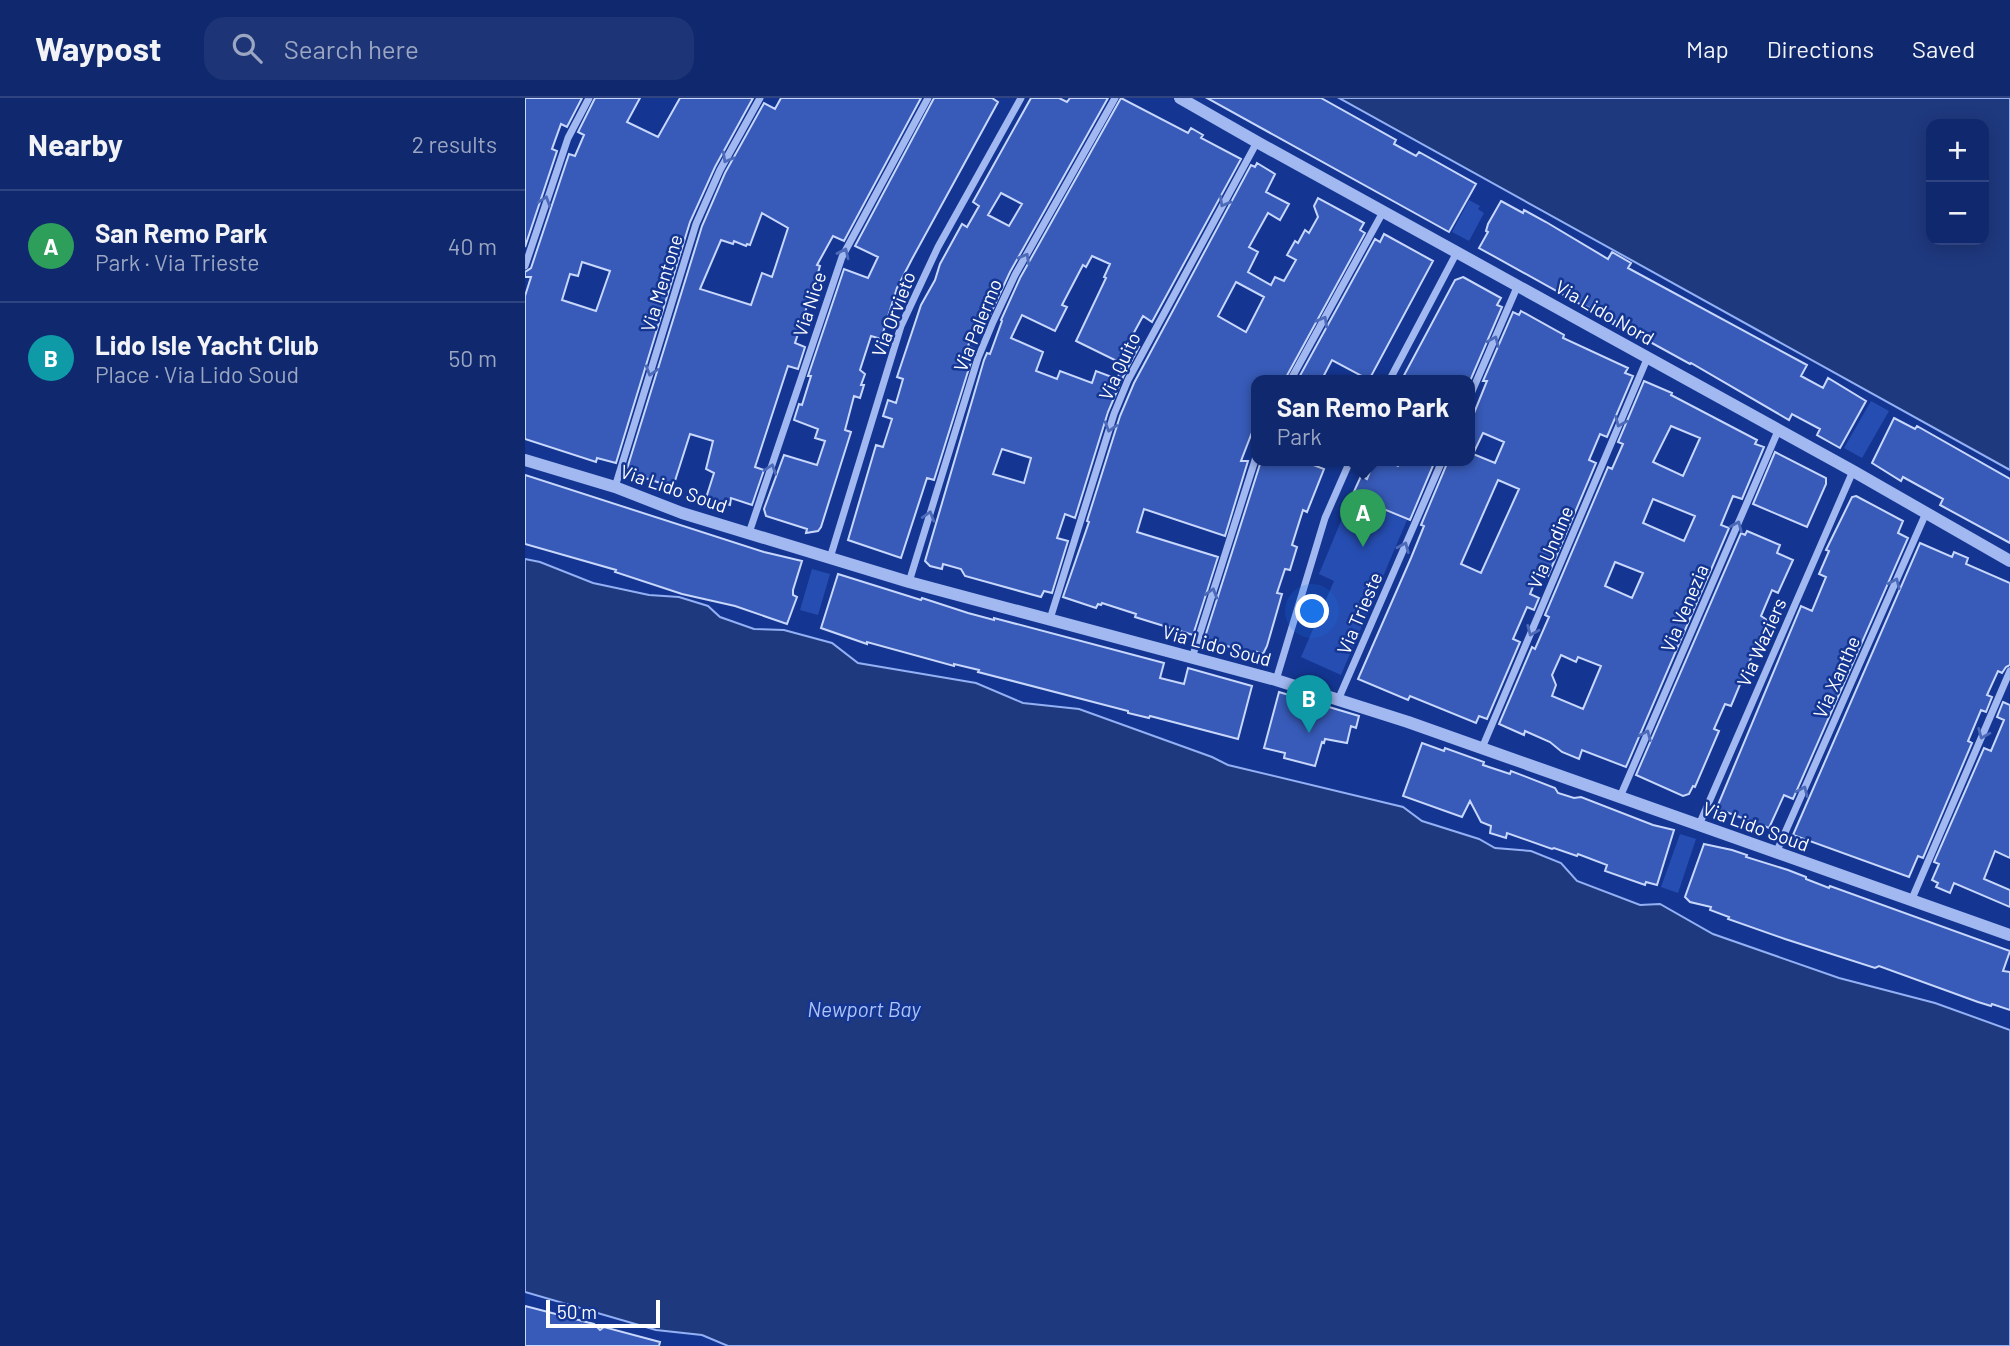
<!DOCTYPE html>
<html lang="en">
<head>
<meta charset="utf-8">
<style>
	body { margin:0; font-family:Barlow,sans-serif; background:#1d3476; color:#f1f3f6 }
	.controls { position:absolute; right:21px; top:21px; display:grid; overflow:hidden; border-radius:14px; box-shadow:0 4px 18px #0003 }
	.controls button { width:63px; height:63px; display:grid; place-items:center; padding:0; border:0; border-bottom:2px solid #2f4481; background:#0f286e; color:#f1f3f6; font:35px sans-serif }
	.scale { position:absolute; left:21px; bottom:18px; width:114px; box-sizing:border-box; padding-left:7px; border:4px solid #fff; border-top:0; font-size:19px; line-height:24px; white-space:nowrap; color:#fff; -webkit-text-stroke:5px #143692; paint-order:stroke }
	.you { position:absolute; left:788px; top:514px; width:24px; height:24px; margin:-18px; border:5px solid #fff; border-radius:50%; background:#1a73e8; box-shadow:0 0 0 10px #1a73e833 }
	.badge { display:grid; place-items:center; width:46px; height:46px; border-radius:50%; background:#e69b98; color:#fff; font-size:23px; font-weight:700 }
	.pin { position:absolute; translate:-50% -58px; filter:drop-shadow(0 2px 4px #0008) }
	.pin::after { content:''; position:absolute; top:37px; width:24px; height:21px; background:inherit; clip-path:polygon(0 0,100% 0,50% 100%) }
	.popup { position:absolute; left:726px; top:277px; width:224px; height:91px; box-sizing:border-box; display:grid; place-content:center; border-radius:14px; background:#0f286e; filter:drop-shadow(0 2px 5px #0005); font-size:23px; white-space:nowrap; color:#9ba6c2 }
	.popup b { font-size:26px; color:#f1f3f6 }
	.popup::after { content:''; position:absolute; left:50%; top:100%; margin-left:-14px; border:14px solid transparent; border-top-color:#0f286e }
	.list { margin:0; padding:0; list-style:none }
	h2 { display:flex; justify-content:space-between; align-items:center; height:91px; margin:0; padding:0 28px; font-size:30px }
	h2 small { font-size:23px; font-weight:400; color:#9ba6c2 }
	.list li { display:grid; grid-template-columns:46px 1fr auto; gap:21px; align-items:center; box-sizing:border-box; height:112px; padding:0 28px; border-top:2px solid #2f4481 }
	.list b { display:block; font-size:26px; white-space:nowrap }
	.list p { margin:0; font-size:23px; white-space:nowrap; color:#9ba6c2 }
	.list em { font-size:23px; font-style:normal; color:#9ba6c2 }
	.icon { flex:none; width:38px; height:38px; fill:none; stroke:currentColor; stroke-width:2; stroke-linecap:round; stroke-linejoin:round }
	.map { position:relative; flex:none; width:1485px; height:1248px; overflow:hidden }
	header { display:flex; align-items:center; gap:42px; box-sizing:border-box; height:98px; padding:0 35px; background:#0f286e; border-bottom:2px solid #2f4481 }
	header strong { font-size:33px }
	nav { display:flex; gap:38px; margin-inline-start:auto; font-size:24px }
	.search { width:490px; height:63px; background:#1d3476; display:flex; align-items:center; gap:18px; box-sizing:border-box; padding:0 24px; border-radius:21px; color:#9ba6c2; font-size:26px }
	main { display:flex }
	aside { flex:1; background:#0f286e }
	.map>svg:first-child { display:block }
	.green { fill:#264db1 }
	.water { fill:#1f397f; stroke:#93b0f4; stroke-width:2; fill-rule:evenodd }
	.building { fill:#385bb9; stroke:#c8d7fc; stroke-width:2; fill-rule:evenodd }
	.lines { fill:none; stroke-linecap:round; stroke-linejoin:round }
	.minor { stroke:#a1b8f1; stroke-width:7 }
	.tertiary { stroke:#a1b8f1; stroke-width:12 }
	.oneway { stroke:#4c6ab8 }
	.labels { text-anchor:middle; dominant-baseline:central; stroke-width:5; stroke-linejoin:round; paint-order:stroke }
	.street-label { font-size:19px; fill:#fff; stroke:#143692 }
	.water-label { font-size:21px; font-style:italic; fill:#adc3f8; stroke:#143692 }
</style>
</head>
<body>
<header>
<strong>Waypost</strong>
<div class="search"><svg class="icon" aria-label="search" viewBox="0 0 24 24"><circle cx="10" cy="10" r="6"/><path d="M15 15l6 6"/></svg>Search here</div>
<nav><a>Map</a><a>Directions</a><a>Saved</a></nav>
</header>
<main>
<aside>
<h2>Nearby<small>2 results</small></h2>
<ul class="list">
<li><span class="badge" style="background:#2e9e5b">A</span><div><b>San Remo Park</b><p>Park · Via Trieste</p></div><em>40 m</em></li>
<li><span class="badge" style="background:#0f9aa8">B</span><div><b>Lido Isle Yacht Club</b><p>Place · Via Lido Soud</p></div><em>50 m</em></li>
</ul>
</aside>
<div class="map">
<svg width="1485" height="1248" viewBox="0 0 1485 1248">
	<rect width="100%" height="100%" fill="#143692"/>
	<!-- green -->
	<path class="green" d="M944,102L955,108L953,111L959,115L944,143L927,134Z
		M1346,303L1364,313L1337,360L1319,350Z
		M826,399L882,422L816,577L776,559L809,483L794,476Z
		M287,471L305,476L293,517L275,512Z
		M1155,736L1171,741L1153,795L1136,789Z"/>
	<!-- water -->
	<path class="water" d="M814,0H1485V372ZM1406,26H1459V142H1406Z
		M0,461L15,464L68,485L124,497L154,499L183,508L195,519L229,531L259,532L307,545L333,565L451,585L498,605L554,611L687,659L703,667L878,709L897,723L954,741L970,750L1006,753L1036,765L1052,783L1115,807L1135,806L1188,836L1314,880L1410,905L1485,932V1248H203L177,1237L131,1232L0,1194Z"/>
	<!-- building -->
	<path class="building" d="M0,0H57L42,29L36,26L27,51L32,53L0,149Z
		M70,0H115L102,24L133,39L155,0H228L190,69L165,124L91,365L72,360L71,364L0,341V198L6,179H0V174L6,170L44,56L50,58L59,37L53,34ZM57,164L85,173L71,213L37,202L45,176L53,178Z
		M256,0H396L319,143L308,138L292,167L295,168L293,175L270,245L280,249L273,271L263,268L231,366L230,369L239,372L227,407L206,400L205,407L181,400L189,375L181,371L188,343L165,336L148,389L101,374L177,128L200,75L239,5L250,11ZM237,115L263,130L247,179L237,175L226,207L175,191L196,142L208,146L209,143L221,148L222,146L225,147Z
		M409,0H467L473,4L387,161L372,190L356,241L346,238L335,272L340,276L336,287H339L335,300L329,298L320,332L326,334L296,429L293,433L281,435L282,431L241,418L239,411L259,357L292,367L300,343L290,340L293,331L269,322L274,306L277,307L286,278H283L319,171L343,180L353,159L330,148Z
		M506,0H534L542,4L545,0H583L485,174L465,217L456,213L443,248L450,251L409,382L402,380L376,460L323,442L351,347L358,349L367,321L358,318L363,302L371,305L378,281L372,279L396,207L410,182L415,166L437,126L442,129L454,108L448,104ZM476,95L497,106L484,128L463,117Z
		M596,0L663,35L666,30L678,37L676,40L716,61L627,224L618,218L606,240L605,245L614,249L598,279L583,314L550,420L540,416L532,440L543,443L527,495L519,493L516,499L440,478L436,471L418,466L417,471L405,468L400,463L459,262L462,255L465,256L477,223L476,222L495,180ZM567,158L585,166L579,179L581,180L551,243L598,266L592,281L571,273L567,285L535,273L532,281L511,273L518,254L486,240L497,217L530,233L542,209L537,207L558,167L561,169ZM477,351L506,360L499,385L468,376Z
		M682,0H796L871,42L869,46L891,58L894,54L951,86L924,134Z
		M732,65L750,76L741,94L764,106L755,122L743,115L724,149L733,154L723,174L746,187L750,179L759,183L771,162L762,157L770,143L773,145L780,132L784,135L793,119L789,108L793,100L839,125L835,132L840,135L759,283H731V324L716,363H723L700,438L619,411L612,434L693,459L668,537L610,519L611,516L577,505L576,507L573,506L571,510L538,499L564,424L562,423L595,318L609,285L726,67L730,69ZM711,184L739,199L721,234L693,218Z
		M976,103L998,115L999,112L1021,124L1083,161L1087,154L1106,165L1103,170L1282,267L1276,278L1298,290L1303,280L1341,303L1315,350L1292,337L1295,331L1267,316L1264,322L1166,265L1165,266L1107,234V235L1088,226L1090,223L1083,218L1055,206L954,150L963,134L961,133L963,126Z
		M859,136L908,163L844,282L807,262L796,283H772L850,141L855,144Z
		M938,179L976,200L972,207L977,209L945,283H876L930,182Z
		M996,213L1039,237L1038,240L1103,270L1100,275L1108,278L1082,339L1075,336L1064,362L1071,365L1023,478L1014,474L1005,496L1014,500L1009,512L1002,509L988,541L995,544L962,621L954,618L951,625L885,598L883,602L833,581L886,460L899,428L896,427L923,363H945V325L962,283H958L988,214L994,217ZM958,335L979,344L970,365L948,356ZM973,382L994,391L956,475L936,466Z
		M1119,283L1147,295L1146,297L1232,342L1230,346L1239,349L1217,401L1208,398L1196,427L1204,430L1101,669L1057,652L1054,661L1037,654L1025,644L1000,633L999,637L974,626L1007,549L1010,551L1024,519L1020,517L1083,369L1087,371L1098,346L1093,344ZM1146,328L1175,340L1158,378L1128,364ZM1128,401L1170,418L1159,443L1118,425ZM1090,464L1118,475L1107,500L1080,488ZM1036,557L1051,564L1053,559L1076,568L1058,611L1027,598L1031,587L1027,577Z
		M1369,320L1390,331L1392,328L1485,381V445L1415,407L1418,401L1378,379L1376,383L1347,365Z
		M1250,354L1301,380V386L1282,429L1228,406Z
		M736,363H778L799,371L782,414L778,412L767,447L772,449L765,472L760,471L752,495L757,496L742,548L738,556L732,554V556L679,542Z
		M849,363H862L873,368L875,363H910L885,422L827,398L836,378L842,381Z
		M0,377L239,454L277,463L268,492V497L272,499L262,526L210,508L157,496L90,474L91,472L0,446Z
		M1331,398L1378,423L1373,435L1383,440L1268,701L1259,697L1244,730L1193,711V707L1276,508L1287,513L1301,479L1294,476L1304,453L1301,452L1327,399Z
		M1222,433L1255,447L1252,455L1268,462L1253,495L1247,492L1236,518L1242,522L1206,608L1200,606L1189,631L1194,633L1170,689L1168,688L1164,696L1158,698L1111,677L1216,435L1220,437Z
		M1395,445L1427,459L1429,454L1443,460L1441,466L1485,485V567L1481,569L1477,575L1473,573L1462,597L1467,599L1461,614L1456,612L1443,643L1447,645L1398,760L1393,758L1384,779L1268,737Z
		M313,476L396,502L397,500L443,515L469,522V520L639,565L635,580L659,586L663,570L727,588L713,641L625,618L624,620L603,615V613L453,574L454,572L429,566V568L342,544V546L296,530Z
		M754,594L834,618L831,630L826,628L822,645L800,641L799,645L797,644L790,668L759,660L760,655L739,650Z
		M1478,604L1485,607V760L1470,753L1459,781L1485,792V809L1429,785L1425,795L1411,789L1413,785L1407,782L1414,766L1409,764L1459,650L1466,653L1479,622L1472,619Z
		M897,645L919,653L920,650L959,664L958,667L985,676L986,673L1030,690L1033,695L1049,700L1056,699L1128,727L1149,732L1132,787L1121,784L1120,787L1080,773L1082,767L1053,756L1052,758L1029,750L1027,751L982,735L981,740L965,735L966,728L956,724L945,703L937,719L878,698Z
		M1179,746L1207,752L1222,757L1221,759L1263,772L1281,779V781L1304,790L1305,788L1485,853L1478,873L1485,874V912L1467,906L1466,908L1453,904L1354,868L1350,870L1260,841L1203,821L1204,819L1185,812L1186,809L1165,804L1160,799Z
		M0,1208L69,1226L75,1232L79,1229L135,1244L134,1248H0Z"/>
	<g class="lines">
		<!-- minor -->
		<path class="minor" d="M0,168L43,40L64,0
			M765,283L858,114
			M864,283L932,154
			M945,298L993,187
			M90,389L171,126L195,72L235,0
			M224,435L317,159L403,0
			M305,460L376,228L413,149L496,0
			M384,484L453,260L468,224L490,177L590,0
			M525,521L589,316L603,282L732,44
			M667,560L731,359
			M751,582L800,420L825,363
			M813,602L917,363
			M957,650L1122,261
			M1095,699L1253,333
			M1174,727L1328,373
			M1251,755L1401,415
			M1386,803L1485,573"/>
		<!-- tertiary -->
		<path class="tertiary" d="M655,0L732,44L1328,373L1485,463
			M0,362L90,389L157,415L384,484L751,582L883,624L1485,837"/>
	</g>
	<!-- one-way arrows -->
	<defs><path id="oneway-chevron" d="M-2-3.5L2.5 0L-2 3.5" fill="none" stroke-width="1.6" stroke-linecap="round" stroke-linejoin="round" transform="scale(1.75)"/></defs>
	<g class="oneway">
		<use href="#oneway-chevron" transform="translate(202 60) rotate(119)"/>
		<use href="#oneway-chevron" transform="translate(20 103) rotate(-72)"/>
		<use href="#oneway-chevron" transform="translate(699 104) rotate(119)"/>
		<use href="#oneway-chevron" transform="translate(319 155) rotate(-65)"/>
		<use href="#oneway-chevron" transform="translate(500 160) rotate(-61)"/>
		<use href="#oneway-chevron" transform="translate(798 223) rotate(-61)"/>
		<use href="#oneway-chevron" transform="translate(969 243) rotate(-67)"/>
		<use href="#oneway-chevron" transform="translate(126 273) rotate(107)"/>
		<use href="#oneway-chevron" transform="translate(1095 324) rotate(113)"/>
		<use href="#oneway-chevron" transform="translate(585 329) rotate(107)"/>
		<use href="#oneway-chevron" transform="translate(246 371) rotate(-72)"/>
		<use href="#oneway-chevron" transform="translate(404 418) rotate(-73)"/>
		<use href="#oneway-chevron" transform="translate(1212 428) rotate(-67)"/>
		<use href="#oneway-chevron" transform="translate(879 449) rotate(-67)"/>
		<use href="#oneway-chevron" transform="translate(1370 485) rotate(-66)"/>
		<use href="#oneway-chevron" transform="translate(687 495) rotate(-73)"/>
		<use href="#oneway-chevron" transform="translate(1007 533) rotate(113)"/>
		<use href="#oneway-chevron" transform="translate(1458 636) rotate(113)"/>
		<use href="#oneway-chevron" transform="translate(1121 637) rotate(-67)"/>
		<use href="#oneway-chevron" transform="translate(1278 693) rotate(-66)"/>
	</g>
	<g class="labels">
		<!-- street labels -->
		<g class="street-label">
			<text transform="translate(136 185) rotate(-73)">Via Mentone</text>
			<text transform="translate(284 206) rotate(-72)">Via Nice</text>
			<text transform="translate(1080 214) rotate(30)">Via Lido Nord</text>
			<text transform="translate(368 216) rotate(-69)">Via Orvieto</text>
			<text transform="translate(452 227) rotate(-68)">Via Palermo</text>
			<text transform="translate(594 268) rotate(-65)">Via Quito</text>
			<text transform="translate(149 390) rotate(19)">Via Lido Soud</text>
			<text transform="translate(1025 449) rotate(-67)">Via Undine</text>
			<text transform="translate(1159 510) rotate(-67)">Via Venezia</text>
			<text transform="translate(834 515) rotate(-67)">Via Trieste</text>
			<text transform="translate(1236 544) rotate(-66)">Via Waziers</text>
			<text transform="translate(692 547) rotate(15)">Via Lido Soud</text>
			<text transform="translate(1311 579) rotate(-66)">Via Xanthe</text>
			<text transform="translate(1231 728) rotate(20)">Via Lido Soud</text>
		</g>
		<!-- water labels -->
		<g class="water-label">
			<text x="339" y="910">Newport Bay</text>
		</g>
	</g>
</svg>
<div class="controls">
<button>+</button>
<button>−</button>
</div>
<div class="scale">50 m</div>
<div class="you"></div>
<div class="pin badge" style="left:838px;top:449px;background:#2e9e5b">A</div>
<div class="popup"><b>San Remo Park</b>Park</div>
<div class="pin badge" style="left:784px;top:635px;background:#0f9aa8">B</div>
</div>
</main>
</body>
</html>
